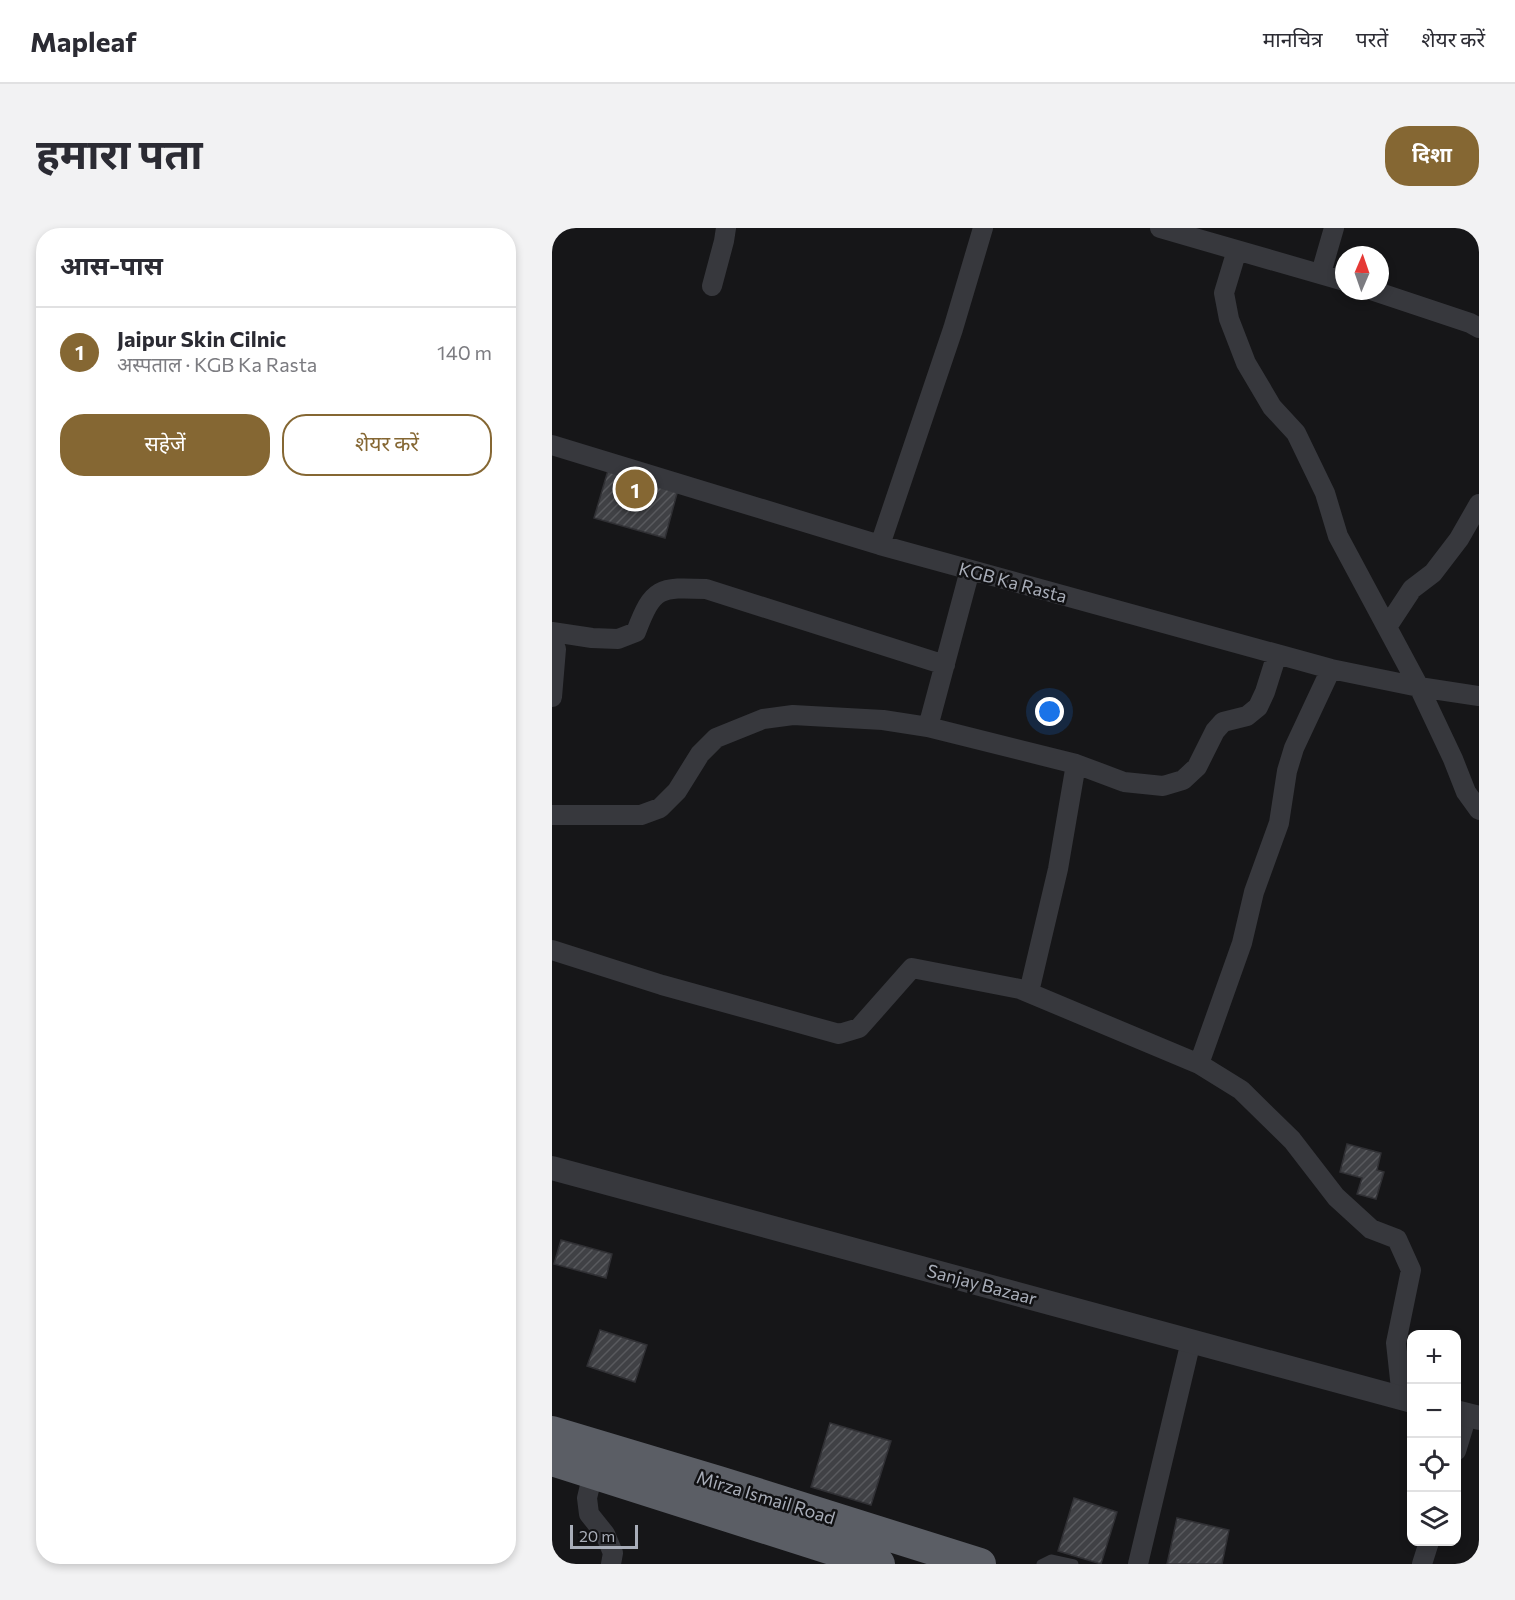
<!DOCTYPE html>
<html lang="hi">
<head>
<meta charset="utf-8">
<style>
	body { margin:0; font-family:Commissioner,"Noto Sans Devanagari",sans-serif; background:#f2f2f3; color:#2b2b33 }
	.controls { position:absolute; right:18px; bottom:18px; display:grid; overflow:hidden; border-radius:12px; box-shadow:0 3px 9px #0003 }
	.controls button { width:54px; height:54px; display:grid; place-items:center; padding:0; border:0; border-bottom:2px solid #e1e1e2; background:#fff; color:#2b2b33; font:30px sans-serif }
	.compass { position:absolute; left:783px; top:18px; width:54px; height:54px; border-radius:50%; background:#fff; box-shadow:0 3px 9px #0003; rotate:2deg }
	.scale { position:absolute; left:18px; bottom:15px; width:68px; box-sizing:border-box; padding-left:6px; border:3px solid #a8adb8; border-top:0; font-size:16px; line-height:21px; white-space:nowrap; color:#a8adb8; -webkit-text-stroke:4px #111113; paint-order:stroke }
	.you { position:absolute; left:498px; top:484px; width:21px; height:21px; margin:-15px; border:4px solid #fff; border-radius:50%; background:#1a73e8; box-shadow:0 0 0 9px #1a73e833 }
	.badge { display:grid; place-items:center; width:39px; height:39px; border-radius:50%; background:#856733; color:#fff; font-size:20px; font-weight:700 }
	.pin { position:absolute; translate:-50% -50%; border:3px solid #fff; box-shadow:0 2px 6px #0006 }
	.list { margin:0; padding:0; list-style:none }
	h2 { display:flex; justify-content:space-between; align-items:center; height:78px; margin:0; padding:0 24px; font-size:26px }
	h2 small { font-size:20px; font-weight:400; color:#7c7c81 }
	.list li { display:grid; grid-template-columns:39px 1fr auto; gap:18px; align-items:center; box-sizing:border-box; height:90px; padding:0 24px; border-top:2px solid #e1e1e2 }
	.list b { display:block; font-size:22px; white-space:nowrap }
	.list p { margin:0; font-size:20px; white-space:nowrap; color:#7c7c81 }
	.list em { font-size:20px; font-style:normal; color:#7c7c81 }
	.actions { display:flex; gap:12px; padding:18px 24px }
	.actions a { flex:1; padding:14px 0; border:2px solid #856733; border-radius:24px; text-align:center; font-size:21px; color:#856733 }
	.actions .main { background:#856733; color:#fff }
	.icon { flex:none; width:33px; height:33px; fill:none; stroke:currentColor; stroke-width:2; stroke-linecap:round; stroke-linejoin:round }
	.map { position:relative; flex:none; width:927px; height:1336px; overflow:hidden; border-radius:24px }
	header { display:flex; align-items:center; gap:36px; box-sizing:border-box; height:84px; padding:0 30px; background:#fff; border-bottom:2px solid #e1e1e2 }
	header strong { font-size:28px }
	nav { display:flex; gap:33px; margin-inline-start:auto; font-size:21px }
	.intro { display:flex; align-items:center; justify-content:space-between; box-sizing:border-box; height:144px; padding:0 36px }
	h1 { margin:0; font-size:42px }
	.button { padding:15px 27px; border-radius:24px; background:#856733; color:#fff; font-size:21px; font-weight:700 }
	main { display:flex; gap:36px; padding:0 36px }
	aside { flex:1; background:#fff; border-radius:24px; box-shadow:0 3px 9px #0003 }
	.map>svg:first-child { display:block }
	.building { fill:url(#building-hatch); stroke:#303034; stroke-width:1.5 }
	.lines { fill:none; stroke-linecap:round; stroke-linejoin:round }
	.service { stroke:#37383d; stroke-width:9 }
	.minor { stroke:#37383d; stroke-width:20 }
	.tertiary { stroke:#37383d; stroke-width:24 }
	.trunk { stroke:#5b5e65; stroke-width:32 }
	.labels { text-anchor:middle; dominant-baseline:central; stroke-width:5; stroke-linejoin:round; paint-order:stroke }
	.street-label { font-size:18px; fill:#a8adb8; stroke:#111113 }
</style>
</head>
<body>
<header>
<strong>Mapleaf</strong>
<nav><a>मानचित्र</a><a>परतें</a><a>शेयर करें</a></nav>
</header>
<div class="intro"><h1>हमारा पता</h1><a class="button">दिशा</a></div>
<main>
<aside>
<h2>आस-पास<small></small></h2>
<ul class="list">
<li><span class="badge">1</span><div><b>Jaipur Skin Cilnic</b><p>अस्पताल · KGB Ka Rasta</p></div><em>140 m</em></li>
</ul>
<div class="actions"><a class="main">सहेजें</a><a>शेयर करें</a></div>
</aside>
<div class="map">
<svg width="927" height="1336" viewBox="0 0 927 1336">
	<defs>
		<pattern id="building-hatch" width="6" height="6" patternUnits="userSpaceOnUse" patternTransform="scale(1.5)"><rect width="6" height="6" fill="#404145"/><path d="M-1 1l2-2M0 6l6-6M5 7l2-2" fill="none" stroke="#595a5e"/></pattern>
	</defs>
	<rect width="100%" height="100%" fill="#161618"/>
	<!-- building -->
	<path class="building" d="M57,239L127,258L113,310L42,290Z
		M795,916L829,925L825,942L832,944L824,971L805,966L810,950L788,944Z
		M9,1012L60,1026L54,1050L2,1036Z
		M48,1102L95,1117L83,1154L35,1138Z
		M278,1195L339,1213L319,1277L259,1259Z
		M522,1270L565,1284L549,1336L506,1323Z
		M625,1290L677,1302L670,1336H615Z"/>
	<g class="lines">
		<!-- service -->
		<path class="service" d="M489,1336L499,1331L522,1336"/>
		<!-- minor -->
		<path class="minor" d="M608,0L792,53
			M685,22L672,65L677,91L694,135L720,179L744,205L773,265L786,308L867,459L901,531L914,564L927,582
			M769,45L782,0
			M160,58L172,13L174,0
			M822,63L918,95L927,100
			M0,217L328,317L779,441L867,459L927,468
			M328,317L401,101L431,0
			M835,399L860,361L881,345L907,311L927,276
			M0,404L40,410L66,411L84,404C101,359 107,359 154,361L393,437
			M0,414L4,421L0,469
			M376,499L418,342
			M0,587H89L108,580L125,563L148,526L164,510L211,491L241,487L331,492L376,499L524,536L572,554L611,558L631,552L645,539L663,503L671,494L695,488L706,479L713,464L725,426
			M0,722L110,757L287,806L307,800L360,740L468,761L647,836L689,862L740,912L784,969L819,1001L845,1011L859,1042L844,1115L850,1170
			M477,764L506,641L524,536
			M647,836L690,715L702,664L727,595L735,543L742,520L779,441
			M904,1223L915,1187
			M41,1245L35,1270L37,1286L53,1306L61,1325L59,1336
			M586,1336L639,1113
			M870,1336L877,1314"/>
		<!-- tertiary -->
		<path class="tertiary" d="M0,940L860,1173
			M904,1184L927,1190"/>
		<!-- trunk -->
		<path class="trunk" d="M0,1204L167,1254L428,1336
			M0,1232L327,1336"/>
	</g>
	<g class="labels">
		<!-- street labels -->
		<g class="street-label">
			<text transform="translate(461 354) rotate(15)">KGB Ka Rasta</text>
			<text transform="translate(430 1056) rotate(15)">Sanjay Bazaar</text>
			<text transform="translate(214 1269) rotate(17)">Mirza Ismail Road</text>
		</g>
	</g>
</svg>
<div class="controls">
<button>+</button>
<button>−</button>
<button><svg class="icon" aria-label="locate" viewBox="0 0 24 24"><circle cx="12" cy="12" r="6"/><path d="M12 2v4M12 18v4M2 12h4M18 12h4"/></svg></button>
<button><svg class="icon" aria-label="layers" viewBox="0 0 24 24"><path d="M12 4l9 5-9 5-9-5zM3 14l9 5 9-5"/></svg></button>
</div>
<svg class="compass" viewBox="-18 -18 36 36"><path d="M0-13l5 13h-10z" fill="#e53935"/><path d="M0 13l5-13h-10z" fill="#7c7c81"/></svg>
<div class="scale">20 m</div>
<div class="you"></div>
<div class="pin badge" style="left:83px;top:261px">1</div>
</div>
</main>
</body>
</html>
